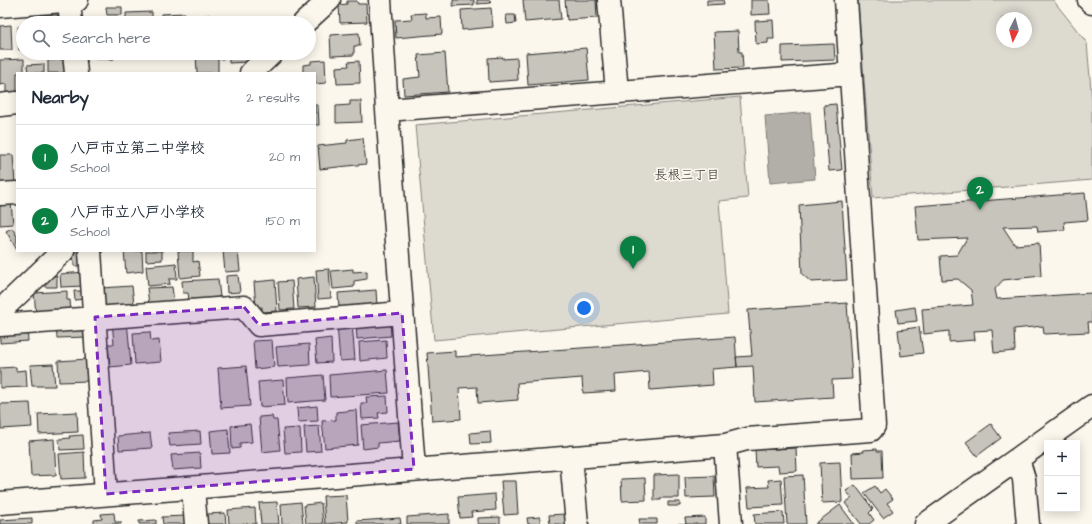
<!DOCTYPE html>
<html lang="en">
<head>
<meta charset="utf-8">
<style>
	body { margin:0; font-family:"Architects Daughter","Klee One",sans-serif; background:#f6f6f7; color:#1f2937 }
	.controls { position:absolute; right:12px; bottom:12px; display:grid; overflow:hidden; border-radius:0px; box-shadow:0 2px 10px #0003 }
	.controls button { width:36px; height:36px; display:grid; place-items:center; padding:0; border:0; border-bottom:1px solid #e0e1e3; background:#fff; color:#1f2937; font:20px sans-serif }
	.compass { position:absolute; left:996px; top:12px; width:36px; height:36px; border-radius:50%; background:#fff; box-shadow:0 2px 10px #0003; rotate:186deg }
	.you { position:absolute; left:584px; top:308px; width:14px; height:14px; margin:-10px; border:3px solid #fff; border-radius:50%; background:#1a73e8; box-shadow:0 0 0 6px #1a73e833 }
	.badge { display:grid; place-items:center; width:26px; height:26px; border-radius:50%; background:#0b8043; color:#fff; font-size:13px; font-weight:700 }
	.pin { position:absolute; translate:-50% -33px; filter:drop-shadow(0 1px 2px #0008) }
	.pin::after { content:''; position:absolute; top:21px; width:14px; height:12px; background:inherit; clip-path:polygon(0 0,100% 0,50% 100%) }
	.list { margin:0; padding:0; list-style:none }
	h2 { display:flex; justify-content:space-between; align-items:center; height:52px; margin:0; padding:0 16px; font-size:17px }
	h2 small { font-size:13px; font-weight:400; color:#747a83 }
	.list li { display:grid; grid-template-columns:26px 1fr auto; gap:12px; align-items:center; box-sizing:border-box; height:64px; padding:0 16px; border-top:1px solid #e0e1e3 }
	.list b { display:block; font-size:15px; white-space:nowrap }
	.list p { margin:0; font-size:13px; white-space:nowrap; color:#747a83 }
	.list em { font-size:13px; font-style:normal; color:#747a83 }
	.icon { flex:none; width:22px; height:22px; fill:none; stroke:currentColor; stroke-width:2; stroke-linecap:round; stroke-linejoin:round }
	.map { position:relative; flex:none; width:1092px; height:524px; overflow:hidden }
	.search { position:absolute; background:#fff; box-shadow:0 2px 10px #0003; left:16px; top:16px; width:300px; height:44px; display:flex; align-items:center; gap:10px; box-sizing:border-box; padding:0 14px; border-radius:22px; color:#747a83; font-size:15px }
	.panel { position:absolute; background:#fff; box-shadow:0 2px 10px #0003; left:16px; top:72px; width:300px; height:180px; border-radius:0px }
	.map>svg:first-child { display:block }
	.green { fill:#dddad0; stroke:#84827e; fill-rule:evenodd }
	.water { fill:#b1afa7; stroke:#7b7a75 }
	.building { fill:#c7c4bc; stroke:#2b2b2b }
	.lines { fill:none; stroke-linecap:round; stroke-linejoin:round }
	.minor-casing { stroke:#2b2b2b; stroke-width:25 }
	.minor { stroke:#fbf7ec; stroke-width:22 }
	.marked { fill:#7b2cbf; fill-opacity:0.2; stroke:#7b2cbf; stroke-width:3; stroke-dasharray:8 5; stroke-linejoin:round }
	.labels { text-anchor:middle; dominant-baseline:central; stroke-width:3.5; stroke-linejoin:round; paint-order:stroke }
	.neighbourhood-label { font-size:13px; fill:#2b2b2b; stroke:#fbf7ec }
</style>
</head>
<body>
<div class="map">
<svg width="1092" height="524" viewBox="0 0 1092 524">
	<rect width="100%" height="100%" fill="#fbf7ec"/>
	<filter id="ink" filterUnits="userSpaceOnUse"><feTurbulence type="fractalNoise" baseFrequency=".025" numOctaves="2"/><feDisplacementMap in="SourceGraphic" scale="8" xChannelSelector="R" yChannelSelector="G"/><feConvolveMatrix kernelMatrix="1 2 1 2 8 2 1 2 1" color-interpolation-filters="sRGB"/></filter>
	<g filter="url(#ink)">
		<!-- green -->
		<path class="green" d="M858,0H1053L1087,43L1092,101V180L873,198ZM1002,18H1026V42H1002Z
			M740,97L748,198L719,201L728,314L434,340L415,125Z"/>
		<!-- water -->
		<path class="water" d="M810,112L815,179L770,183L765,116Z"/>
		<!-- building -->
		<path class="building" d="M453,0H474V5L453,6Z
			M477,0H490L491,3L477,4Z
			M523,0H559L561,19L525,22Z
			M565,0H596L597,18L567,20Z
			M707,0H723L724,4L707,5Z
			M751,0H769L770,14L751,15Z
			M347,1H357L358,4H366L367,22L340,23L339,5L347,4Z
			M106,7H122V15H107Z
			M491,8L493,27L462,30L461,10Z
			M152,12V23H126V13Z
			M185,13V23H161V14Z
			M426,13V18L441,17L442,34L396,38L395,20L412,19L411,14Z
			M41,15H58V23H41Z
			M210,15V19L220,18V23H189L198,22L200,16Z
			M506,15H515L516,23L507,24Z
			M116,20V23H88V21Z
			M773,20L774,39H768V43L756,44L755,21Z
			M11,25L12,50H0V26Z
			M23,26V49L19,50L18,27Z
			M738,31L739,52H742L743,68L716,69L714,32Z
			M359,33L360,46H354V55L331,56L330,35Z
			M834,44L835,60L782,62V46Z
			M586,48L589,80L528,85L526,53Z
			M96,53H114V59H97Z
			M178,53H191V58H178Z
			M196,53H223V59H218V73H197Z
			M229,53H248V62L229,63Z
			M445,53L448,92L404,95L403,79L420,77L418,55Z
			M503,57V59L517,58L518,80L489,82L488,58Z
			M24,59V73H17V94H6V84L0,85V60Z
			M66,59L67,73H48V60Z
			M325,60L326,83L315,84V73H303V65L311,64V61Z
			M359,61L360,83L337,84L336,67L349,66L348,62Z
			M44,64V73H28L27,65Z
			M350,101H361L362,122L336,123V106L350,105Z
			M836,104L842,170L829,171L824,105Z
			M315,105H318L319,125H315Z
			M363,138L366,164L320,169L318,146L347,143V140Z
			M0,155H13L15,184L0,185Z
			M1085,193L1088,220L1064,222L1065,230L1038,232L1037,226L1003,227L1015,245L1039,243L1041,276L1003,280L995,289L997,299L1092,293V322H1088L1089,332L1044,334L1043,326L1014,329L1015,351L994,353L992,330L974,331L975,340L949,342V331L924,334L922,309L973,305L971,290L958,279L942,280L940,256L957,255L967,238L918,240L915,206Z
			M842,201L847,280L811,282L802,274L799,205Z
			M0,202H11L13,224L0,225Z
			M12,228L17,236V250L6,231Z
			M124,251H142L143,271L126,273Z
			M146,251H162V260L146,261Z
			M178,251H193V262L198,261L200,276L180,278Z
			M223,251H238L240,271L225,272Z
			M73,252H83V266H74Z
			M176,263L177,279H169L170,284L148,286L146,266Z
			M329,269L331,298L318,299L316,270Z
			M353,269V272L367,271V279L354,281V287L333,289L331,271Z
			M85,272V286L61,287L60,274Z
			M238,275L240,292L227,293L226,276Z
			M44,276H57V287H45Z
			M314,277L316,307L298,308L296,279Z
			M218,279L220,297L189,300L188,293H183L182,281Z
			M275,280L277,311L262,312V307L256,308L254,282Z
			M292,281L294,309L280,310L278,282Z
			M132,286L134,304L102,307L101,288Z
			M172,287L174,302L149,304L147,288Z
			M376,290L377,306L339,309L338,293Z
			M67,291V300H70L71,312L36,314L34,293Z
			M74,291H85V299L75,300Z
			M847,303L852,379L832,380L833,397L755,402L753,366L737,367L736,357L752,356L748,310Z
			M915,307L917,321L898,323L896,310Z
			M127,320L131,365L110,367L108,344H114L112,321Z
			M390,321L391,336L357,339L356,324Z
			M352,323L355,360L340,361L337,324Z
			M87,324V337L57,338L56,326Z
			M919,327L923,353L901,356L898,330Z
			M27,328L28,341L0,343V330Z
			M150,332L151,341L159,340L161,362L135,364L133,333Z
			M735,337L737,367L712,369L713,385L650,390L649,372L615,375L616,391L583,393L582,378L517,383L518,400L478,403L477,387L459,388L461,419L432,421L427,353L455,351V357Z
			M331,338L332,362L317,363L315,340Z
			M272,340L274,367L255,369L253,341Z
			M386,340L387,358L360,361L359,342Z
			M309,344L310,365L278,367L276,347Z
			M88,359L90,381L59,382L58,361Z
			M53,364L55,386H32L30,365Z
			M246,366L250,406L221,408L218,368Z
			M16,367V371L26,370L27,387L0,388V368Z
			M387,370L389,393L330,397L329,375Z
			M323,375L325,400L288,403L287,378Z
			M283,380L285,405L260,407L258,382Z
			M387,396L388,412L378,413L379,418L362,419L361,403H367L366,397Z
			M30,403L32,427L1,429L0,404Z
			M317,406L318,421L298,422L297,408Z
			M356,410L358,445L325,448L322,421L336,420V412Z
			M77,412L78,432L39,434L38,414Z
			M272,416L273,420H277L280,450L262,452L259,417Z
			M398,422L400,441L378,443V447L363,449L361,425Z
			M250,424L252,442L240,443V448L232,449L231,426Z
			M991,424L1001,438L977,456L966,442Z
			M319,426L321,451L306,452L304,427Z
			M300,428L301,452L285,453L283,429Z
			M228,429L230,453L212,454L210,431Z
			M200,431L201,444L170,446L168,433Z
			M490,431L491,443L471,444L470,433Z
			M150,433L152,448L119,450L118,436Z
			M83,435L84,449L60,450L59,439L70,438L69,436Z
			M54,439L56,475L31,476L29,441Z
			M796,448L797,471L779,472L778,466L756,467L755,450Z
			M877,449V451H882L883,478L853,479L852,453L864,452L863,450Z
			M84,452L85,478L61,479L59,454Z
			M200,453L201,468L173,470L171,455Z
			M840,462L842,502L822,503L820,463Z
			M679,474V498H661V500H654V475Z
			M803,475L806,524H787L784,476Z
			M714,476L715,497L686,498L685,477Z
			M645,478L646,500L622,501L621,479Z
			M781,479L783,505L749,507L747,488L769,487L768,480Z
			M501,481H516L518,514L504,515Z
			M855,485L873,509L869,513L874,520L869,524H861L845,503L852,498L846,491Z
			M875,486L880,493L885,489L893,499L887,503L893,511L883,518L864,493Z
			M495,494L496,510L471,512L472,517L460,518L458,497Z
			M346,495L348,522L325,524L323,496Z
			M277,502L279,524H261L259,503Z
			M301,502L303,524H282L281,504Z
			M668,502H680V506H668Z
			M321,503L323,524H306L304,505Z
			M840,505L854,524H815Z
			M255,508L256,524H229L228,510Z
			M783,512L784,524H755L754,514Z
			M114,513L115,522H121V524H94V520L102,519L101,514Z
			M225,513L226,524H207V514Z
			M449,514V524H407V517Z
			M565,514L566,524H550L549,515Z
			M185,516V524H163L162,517Z
			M500,517V524H478V518Z
			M540,517V524H528L527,518Z
			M705,517V524H678H686L685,518Z
			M32,518V524H0V520Z
			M400,518L401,524H357V521Z
			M639,519H657V524H640Z
			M156,520V524H139V521Z"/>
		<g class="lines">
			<defs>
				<path id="minor" d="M69,0L71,23
					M380,0L387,110L414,469
					M609,0L617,92
					M1089,0L1092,3
					M0,6L77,0
					M304,23L329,0
					M74,53L76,73
					M251,73L272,53
					M0,105L17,103
					M387,110L851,74
					M0,194L17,193
					M90,251L106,494
					M0,311L63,251
					M0,325L244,307L259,325L402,313
					M725,445L731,524
					M571,457L577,524
					M1018,459L1024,479L1028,524
					M193,488L196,524
					M0,503L725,445L747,439L871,430L874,426L846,0
					M926,524L1092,406"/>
			</defs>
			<!-- minor casing -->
			<use href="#minor" class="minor-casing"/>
			<!-- minor -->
			<use href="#minor" class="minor"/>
		</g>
	</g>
	<!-- marked area -->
	<path class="marked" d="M244,307L259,325L402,313L414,469L106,494L95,317Z"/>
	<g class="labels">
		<!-- neighbourhood labels -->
		<g class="neighbourhood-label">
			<text x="687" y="175">長根三丁目</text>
		</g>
	</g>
</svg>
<div class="controls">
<button>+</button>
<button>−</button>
</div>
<svg class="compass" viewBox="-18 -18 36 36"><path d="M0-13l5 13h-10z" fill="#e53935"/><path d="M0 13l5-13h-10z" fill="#747a83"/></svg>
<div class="you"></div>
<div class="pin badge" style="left:633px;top:269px">1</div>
<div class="pin badge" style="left:980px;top:210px">2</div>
<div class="search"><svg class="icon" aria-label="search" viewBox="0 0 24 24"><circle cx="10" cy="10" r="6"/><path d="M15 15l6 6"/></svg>Search here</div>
<section class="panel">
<h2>Nearby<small>2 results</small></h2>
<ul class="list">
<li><span class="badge">1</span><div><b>八戸市立第二中学校</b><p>School</p></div><em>20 m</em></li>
<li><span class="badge">2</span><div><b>八戸市立八戸小学校</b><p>School</p></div><em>150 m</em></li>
</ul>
</section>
</div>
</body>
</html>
